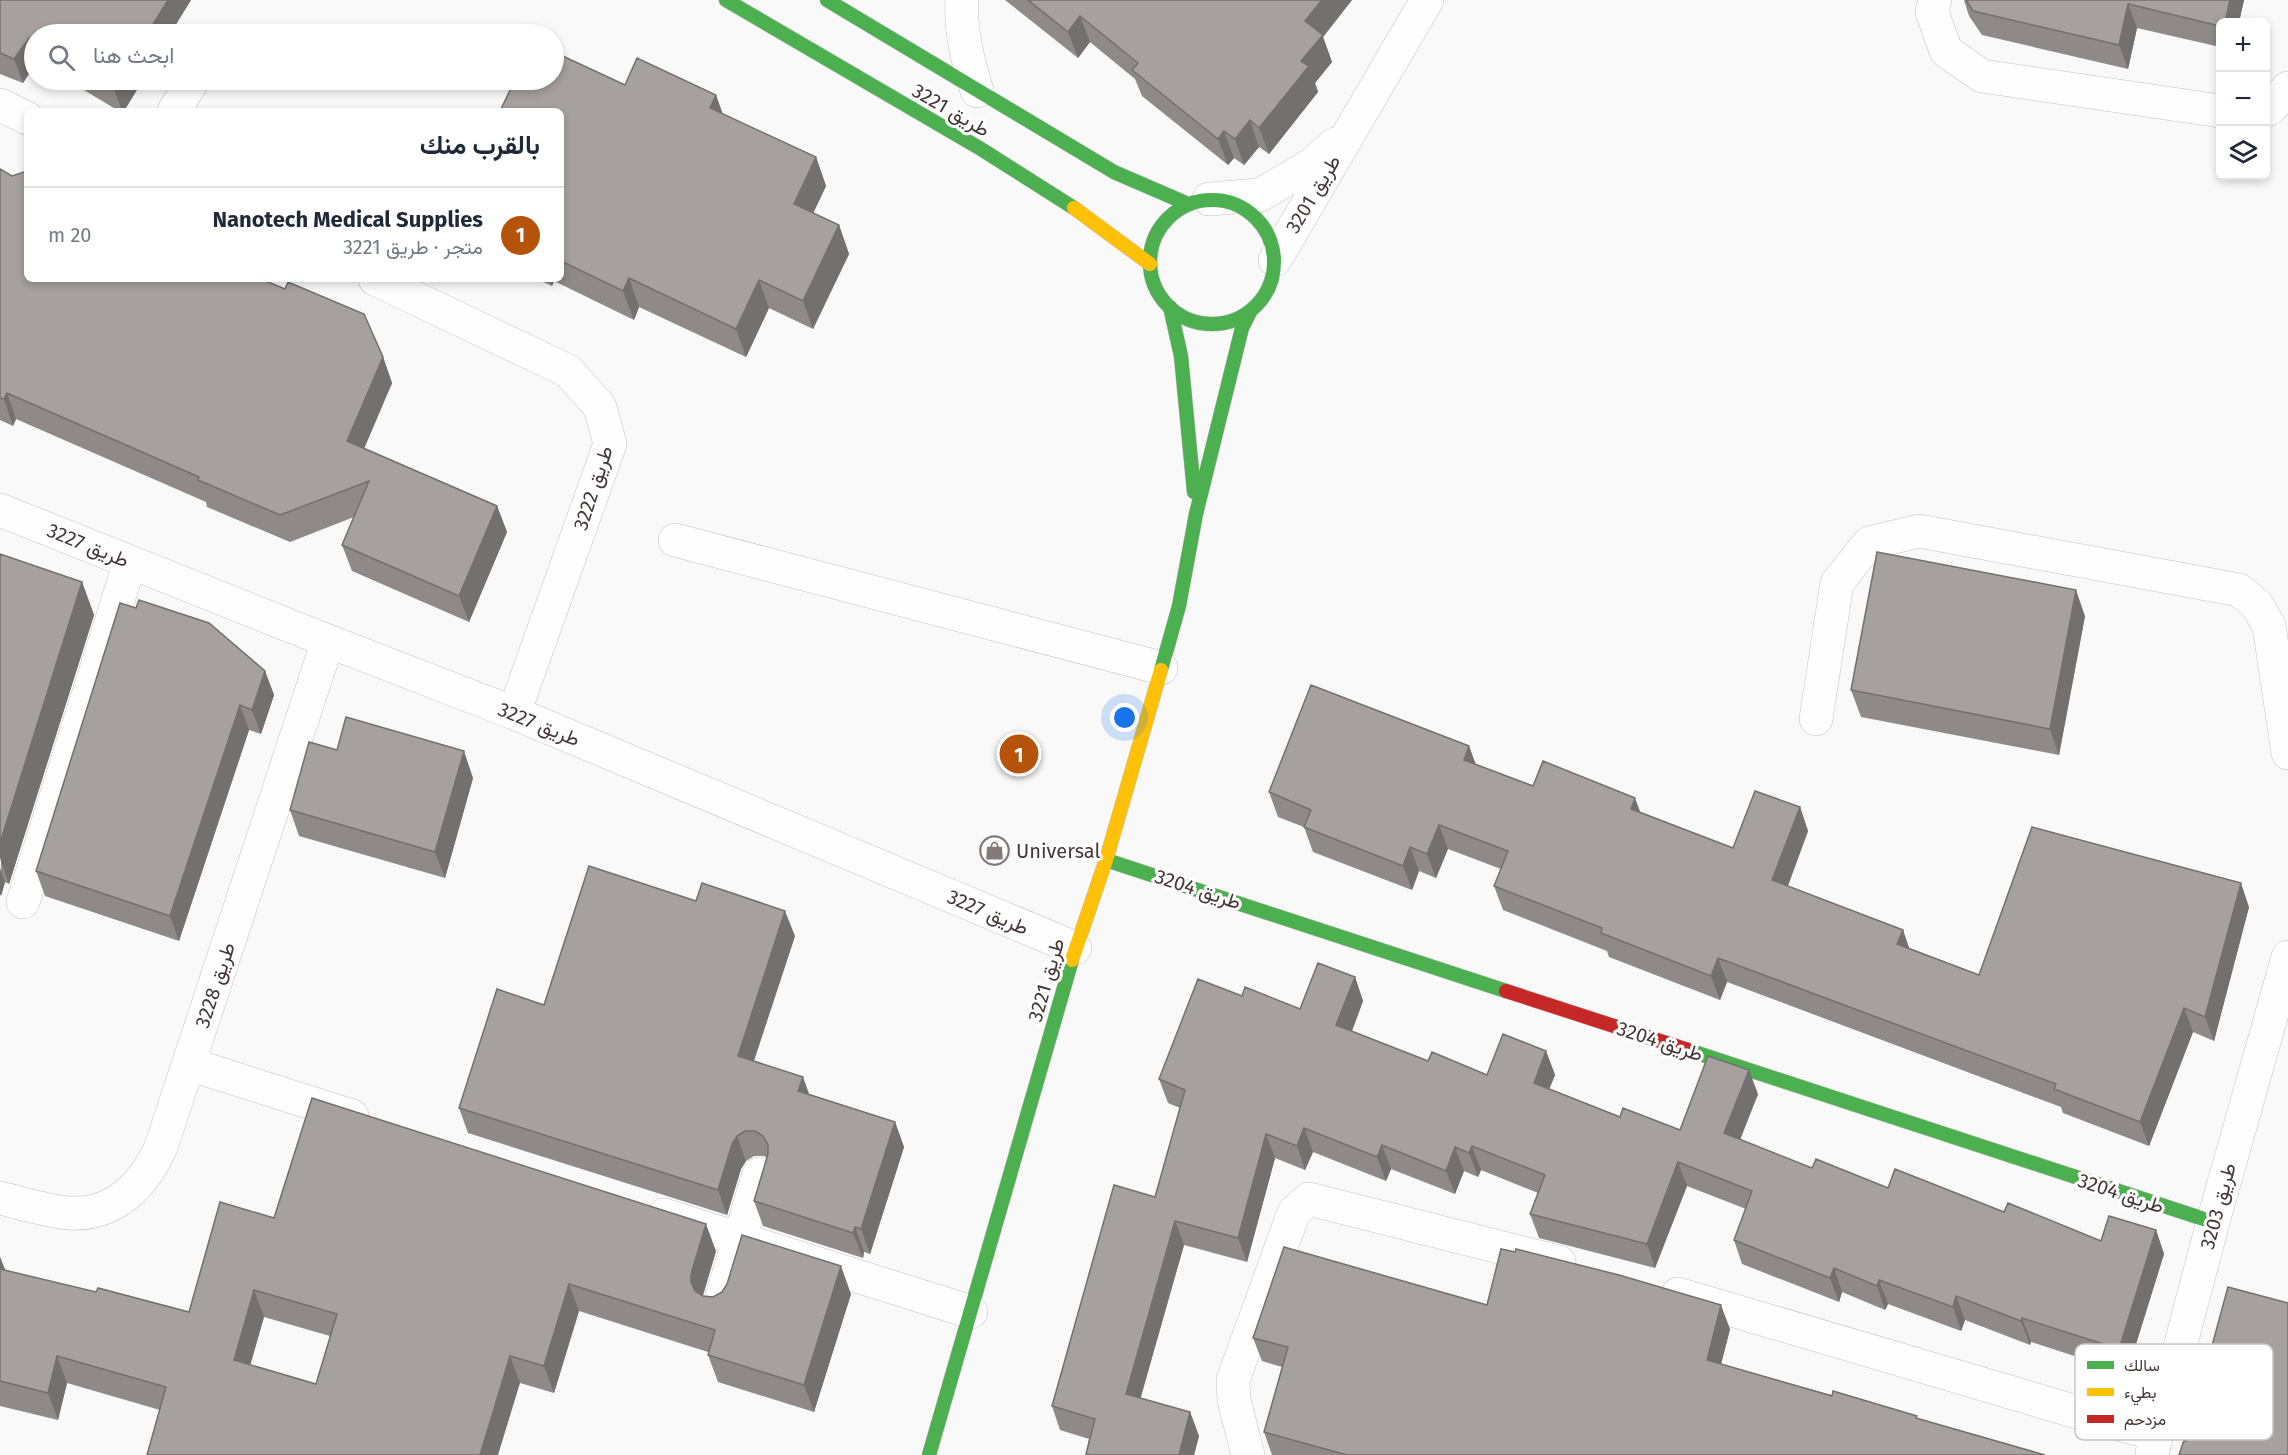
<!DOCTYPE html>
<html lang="ar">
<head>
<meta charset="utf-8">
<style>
	body { margin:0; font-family:"Fira Sans",Vazirmatn,sans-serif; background:#f2f2f3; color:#1f2937; direction:rtl }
	.controls { position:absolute; right:18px; top:18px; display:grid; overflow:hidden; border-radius:9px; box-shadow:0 3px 9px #0003 }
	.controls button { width:54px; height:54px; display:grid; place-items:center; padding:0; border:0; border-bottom:2px solid #e0e1e3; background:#fff; color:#1f2937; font:30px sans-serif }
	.you { position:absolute; left:1125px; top:718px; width:21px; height:21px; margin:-15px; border:4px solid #fff; border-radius:50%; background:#1a73e8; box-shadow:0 0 0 9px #1a73e833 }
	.badge { display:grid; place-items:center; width:39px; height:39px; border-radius:50%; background:#b45309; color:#fff; font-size:20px; font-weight:700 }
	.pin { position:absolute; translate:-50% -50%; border:3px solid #fff; box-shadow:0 2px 6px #0006 }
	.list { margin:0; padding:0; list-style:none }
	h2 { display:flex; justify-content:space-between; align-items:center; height:78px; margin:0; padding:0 24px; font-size:26px }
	h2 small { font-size:20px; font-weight:400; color:#747a83 }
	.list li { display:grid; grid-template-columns:39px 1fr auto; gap:18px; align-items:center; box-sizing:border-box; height:96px; padding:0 24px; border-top:2px solid #e0e1e3 }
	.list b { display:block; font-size:22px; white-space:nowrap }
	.list p { margin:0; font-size:20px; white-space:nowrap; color:#747a83 }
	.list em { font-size:20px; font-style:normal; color:#747a83 }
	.icon { flex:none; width:33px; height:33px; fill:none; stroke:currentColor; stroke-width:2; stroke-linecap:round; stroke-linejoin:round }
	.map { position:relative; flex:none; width:2288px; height:1455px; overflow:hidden; direction:ltr }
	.search { position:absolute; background:#fff; box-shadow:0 3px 9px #0003; left:24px; top:24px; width:540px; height:66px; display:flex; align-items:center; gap:15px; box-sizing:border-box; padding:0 21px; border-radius:33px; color:#747a83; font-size:22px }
	.panel { position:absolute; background:#fff; box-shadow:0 3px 9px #0003; left:24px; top:108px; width:540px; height:174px; border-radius:9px; direction:rtl }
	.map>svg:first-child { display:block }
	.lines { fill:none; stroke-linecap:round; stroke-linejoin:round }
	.street-casing { stroke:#c9c1c1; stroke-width:34 }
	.fast-casing { stroke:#c9c1c1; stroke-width:15 }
	.slow-casing { stroke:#c9c1c1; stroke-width:15 }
	.jam-casing { stroke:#c9c1c1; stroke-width:15 }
	.street { stroke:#fefefe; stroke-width:33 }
	.fast { stroke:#4caf50; stroke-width:14 }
	.slow { stroke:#ffc107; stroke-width:14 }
	.jam { stroke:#c62828; stroke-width:14 }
	.wall { fill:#8f8a88; fill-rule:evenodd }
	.shaded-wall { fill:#74706f }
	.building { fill:#a6a09e; stroke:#74706f; stroke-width:1.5; fill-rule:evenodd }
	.labels { text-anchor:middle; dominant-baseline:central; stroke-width:6; stroke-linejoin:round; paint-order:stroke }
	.street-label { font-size:20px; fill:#463636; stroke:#fff }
	.poi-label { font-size:20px; fill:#463636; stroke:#fff; text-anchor:start }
	.key { fill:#fff; stroke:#c8c3c3; stroke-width:1.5 }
	.key-label { font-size:16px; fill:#463636 }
</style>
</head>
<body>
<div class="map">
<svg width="2288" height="1455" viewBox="0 0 2288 1455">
	<rect width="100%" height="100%" fill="#f9f9f9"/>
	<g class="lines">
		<defs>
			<path id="street" d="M962,0C960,32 968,61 977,91
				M1935,0L1932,12L1946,51L1982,76L2220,111
				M0,105L27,118
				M2266,110L2270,109L2288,88
				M174,111L193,80
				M1209,199L1260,195L1311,165L1335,144
				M1275,260L1427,0
				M375,279L568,371L600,407L610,444L514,713
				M0,510L328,641L514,713L1075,948
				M675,540L1161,668
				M1816,719L1837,583L1869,543L1919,531L2239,590L2257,605L2269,626L2288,753
				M23,902L130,562
				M189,1064L352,1116
				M0,1198C22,1203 45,1211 69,1213C114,1216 144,1185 161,1147L328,641
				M664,1215L971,1312
				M1678,1294L2114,1423L2157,1434
				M719,1306L759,1174
				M2152,1453L2213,1222L2288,957
				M1248,1455L1234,1400L1233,1380L1294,1212L1309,1199L1559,1262"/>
			<path id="fast" d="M726,0L981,149L1074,208
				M827,0L1114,172L1188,204
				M1150 262a62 62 0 1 1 124 0a62 62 0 1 1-124 0Z
				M1170,307L1181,356L1194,492
				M1161,670L1179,606L1196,514L1242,328L1250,312
				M1106,860L1506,991
				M1688,1050L2213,1222
				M929,1455L1072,960"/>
			<path id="slow" d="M1074,208L1150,264
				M1072,960L1106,860L1161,670"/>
			<path id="jam" d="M1506,991L1688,1050"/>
		</defs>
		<!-- street casing -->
		<use href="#street" class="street-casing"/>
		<!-- fast casing -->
		<use href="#fast" class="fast-casing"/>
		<!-- slow casing -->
		<use href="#slow" class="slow-casing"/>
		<!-- jam casing -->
		<use href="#jam" class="jam-casing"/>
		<!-- street -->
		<use href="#street" class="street"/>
		<!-- fast -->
		<use href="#fast" class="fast"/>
		<!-- slow -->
		<use href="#slow" class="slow"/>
		<!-- jam -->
		<use href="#jam" class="jam"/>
	</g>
	<!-- wall -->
	<path class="wall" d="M0,0H191L170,34H34V66L23,83L0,74Z
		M1005,0H1352L1323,37L1332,62L1315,83L1318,92L1269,154L1259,147L1244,165L1234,158L1228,165L1142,96L1135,79L1090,42L1078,58Z
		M1964,0H2244L2239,22H2220V47L2137,28L2128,69L1982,35L1969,16Z
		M67,80H143L124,111H119Z
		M625,85L716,95L722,114L816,157L826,186L813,213L839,225L849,254L813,329L769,308L746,357L639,307L634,320L554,281L552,286L537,279H561V111Z
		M0,169L27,279L383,357L392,383L364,449L497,506L507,532L469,622L352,571L342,545L354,517L290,542L207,507L206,502L16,419L13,426L0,420Z
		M0,554L82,582L94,615L9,884L5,882L1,896Z
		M2085,616L2059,755L1861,717L1851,690Z
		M265,671L274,695L261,734L249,730L179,941L45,896L36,871Z
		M337,750L473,778L445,878L299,836L290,810Z
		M1476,764L1533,786L1641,812L1733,848L1800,807L1808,831L1788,886L1903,930L1909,948L1979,975L2249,907L2214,1041L2193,1032L2149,1146L2063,1113L2061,1107L1727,982L1720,1000L1609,957L1607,951L1503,910L1494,886L1501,869L1448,849L1436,878L1419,871L1412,890L1313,852L1304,827L1278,817L1269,792Z
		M696,901L795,936L754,1061L809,1094L895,1122L904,1147L870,1254L864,1252L863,1258L763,1226L754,1201L767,1158L764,1156H754L746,1161L741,1169L727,1215L468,1133L459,1108L544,1005Z
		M1355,977L1363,1001L1352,1031L1428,1061L1487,1075L1546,1051L1555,1075L1549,1089L1620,1117L1680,1130L1758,1094L1740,1140L1812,1168L1888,1188L2004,1212L2101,1241L2156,1230L2164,1254L2127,1373L2031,1342L2030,1345L1965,1320L1961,1331L1888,1304L1885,1310L1842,1292L1839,1302L1742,1264L1734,1240L1746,1209L1687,1186L1655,1268L1539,1238L1530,1214L1538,1193L1481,1170L1478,1177L1464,1171L1455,1194L1391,1169L1386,1181L1313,1152L1305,1170L1275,1158L1247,1262L1184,1245L1140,1398L1190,1412L1199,1436L1194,1455H1086V1454L1089,1439L1060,1430L1052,1406L1155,1197L1180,1108L1168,1103L1159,1079L1242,996L1300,1009Z
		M274,1218L716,1251L703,1296L713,1297L851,1294L814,1412L718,1382L708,1355V1352L579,1311L554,1393L520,1383L160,1410L67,1383L58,1420L0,1406V1257L5,1270L96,1292L189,1312ZM264,1317L330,1336L316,1384L250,1365Z
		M1487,1305L1730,1329L1721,1364L2045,1455H1272L1264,1432L1282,1367L1262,1361L1253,1338Z"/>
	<!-- shaded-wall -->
	<path class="shaded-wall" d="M168,0H191L170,34H147Z
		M1322,0H1352L1323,37L1332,62L1315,83L1318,92L1269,154L1259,128L1301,61L1305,21Z
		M2230,0H2244L2239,22H2225Z
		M2128,4L2137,28L2128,69L2119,45Z
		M1080,16L1090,42L1078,58L1068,32Z
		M29,38L34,53V66L23,83L14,59Z
		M120,80H143L124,111H122L114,89Z
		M716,95L726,123L710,108Z
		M1250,120L1259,147L1244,165L1235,139Z
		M1224,131L1234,158L1228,165L1218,139Z
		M816,157L826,186L804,233L794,204Z
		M839,225L849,254L813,329L803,301Z
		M629,278L639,307L634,320L623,291Z
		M549,279H553L554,281L552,286Z
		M759,280L769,308L746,357L736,329Z
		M383,357L392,383L356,467L347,441Z
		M7,393L16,419L13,426L4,399Z
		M497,506L507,532L469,622L459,596Z
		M82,582L94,615L9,884L0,858V843Z
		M2076,590L2085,616L2059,755L2050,729Z
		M265,671L274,695L261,734L252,710Z
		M240,705L249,730L179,941L170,916Z
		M1469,746L1478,770L1464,760Z
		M464,751L473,778L445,878L435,852Z
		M1635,798L1644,822L1631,809Z
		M1800,807L1808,831L1781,904L1772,880Z
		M1439,825L1448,849L1436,878L1427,854Z
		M1410,847L1419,871L1412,890L1403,866Z
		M0,868L5,882L1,896L0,894Z
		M2241,883L2249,907L2214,1041L2205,1017Z
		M785,911L795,936L747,1081L738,1056Z
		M1903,930L1911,954L1897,944Z
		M1718,958L1727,982L1720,1000L1711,976Z
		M1355,977L1363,1001L1345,1049L1336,1025Z
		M2184,1008L2193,1032L2149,1146L2140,1122Z
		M1546,1051L1555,1075L1542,1107L1534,1083Z
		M1749,1070L1758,1094L1733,1157L1724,1133Z
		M803,1077L812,1102L798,1091Z
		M895,1122L904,1147L870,1254L861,1229Z
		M1304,1128L1313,1152L1305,1170L1297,1146Z
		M1266,1134L1275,1158L1247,1262L1238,1238Z
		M737,1136L746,1161L741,1169L727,1215L718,1190L732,1144Z
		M1382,1145L1391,1169L1386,1181L1377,1157Z
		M1472,1146L1481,1170L1478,1177L1469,1153Z
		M1455,1147L1464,1171L1455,1194L1446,1171Z
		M1678,1162L1687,1186L1655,1268L1647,1244Z
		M1175,1221L1184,1245L1135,1418L1126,1394Z
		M706,1224L716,1251L701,1301L691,1282V1274Z
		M855,1227L864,1252L863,1258L853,1233Z
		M2156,1230L2164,1254L2127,1373L2119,1349Z
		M0,1257L8,1277L0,1286Z
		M841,1266L851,1294L814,1412L804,1385Z
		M1834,1268L1842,1292L1839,1302L1830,1278Z
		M1879,1280L1888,1304L1885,1310L1877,1286Z
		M569,1284L579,1311L554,1393L544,1366Z
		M254,1290L264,1317L244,1387L234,1360Z
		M1956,1296L1965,1320L1961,1331L1953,1307Z
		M1721,1305L1730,1329L1716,1384L1707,1360Z
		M2022,1318L2031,1342L2030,1345L2021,1321Z
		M57,1356L67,1383L58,1420L48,1393Z
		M510,1356L520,1383L498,1455H480Z
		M1190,1412L1199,1436L1194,1455H1179Z"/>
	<!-- building -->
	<path class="building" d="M0,0H168L147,34H34V41L29,38L14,59L0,53Z
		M1028,0H1322L1305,21L1323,35L1301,61L1309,66L1259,128L1250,120L1235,139L1224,131L1218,139L1132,70L1138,63L1080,16L1068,32Z
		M1966,0H2230L2225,22H2220V26L2128,4L2119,45L1973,11Z
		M554,52L625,85L637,58L716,95L710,108L816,157L794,204L839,225L803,301L759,280L736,329L629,278L623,291L561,261V111H500L515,80H554Z
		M98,80H120L114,89Z
		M0,169L12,176L27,171V279H261L285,289L288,282L364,314L383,357L347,441L497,506L459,596L342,545L369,481L280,515L198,480L199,477L7,393L4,399L0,398Z
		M1877,552L2076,590L2050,729L1851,690Z
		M0,554L82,582L0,843Z
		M139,600L209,623L265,671L252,710L240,705L170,916L36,871L120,603L136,608Z
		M1311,685L1469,746L1464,760L1533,786L1543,761L1635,798L1631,809L1733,848L1755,791L1800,807L1772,880L1903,930L1897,944L1979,975L2032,827L2241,883L2205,1017L2184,1008L2140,1122L2054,1089L2056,1084L1718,958L1711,976L1601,933L1602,928L1494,886L1508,851L1439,825L1427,854L1410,847L1403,866L1304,827L1311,810L1269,792Z
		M346,717L464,751L435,852L290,810L309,742L337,750Z
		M589,866L696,901L702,883L785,911L738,1056L803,1077L798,1091L895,1122L861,1229L855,1227L853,1233L754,1201L768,1154V1145L763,1136L755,1131H745L737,1136L732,1144L718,1190L459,1108L497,989L544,1005Z
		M1318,963L1355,977L1336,1025L1428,1061L1432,1052L1487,1075L1503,1034L1546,1051L1534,1083L1620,1117L1623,1108L1680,1130L1708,1056L1749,1070L1724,1133L1812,1168L1816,1159L1888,1188L1895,1169L2004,1212L2008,1203L2101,1241L2109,1216L2156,1230L2119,1349L2022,1318L2021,1321L1956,1296L1953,1307L1879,1280L1877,1286L1834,1268L1830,1278L1734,1240L1752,1191L1678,1162L1647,1244L1530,1214L1545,1175L1472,1146L1469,1153L1455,1147L1446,1171L1382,1145L1377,1157L1304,1128L1297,1146L1266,1134L1238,1238L1175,1221L1126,1394L1190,1412L1179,1455H1091L1086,1454L1095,1419L1052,1406L1114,1185L1155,1197L1185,1090L1159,1079L1198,979L1242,996L1245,987L1300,1009Z
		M312,1098L706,1224L691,1274V1282L695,1291L703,1296L713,1297L722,1292L727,1284L742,1235L841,1266L804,1385L708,1355L715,1330L569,1284L544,1366L510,1356L480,1455H147L166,1387L57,1356L48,1393L0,1381V1269L96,1292L98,1288L189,1312L220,1202L274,1218ZM254,1290L337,1314L316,1384L234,1360Z
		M1284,1247L1487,1305L1501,1249L1515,1252L1516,1249L1619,1275L1721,1305L1707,1360L1832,1396L1833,1391L1917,1416L1916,1418L2045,1455H1347L1264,1432L1288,1347L1253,1338Z
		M2228,1287L2288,1303V1455H2179L2184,1440L2186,1441Z"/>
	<!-- icons -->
	<defs>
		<symbol id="shop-ring" viewBox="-11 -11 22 22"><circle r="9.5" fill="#fff" stroke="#857a7a" stroke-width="1.5"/><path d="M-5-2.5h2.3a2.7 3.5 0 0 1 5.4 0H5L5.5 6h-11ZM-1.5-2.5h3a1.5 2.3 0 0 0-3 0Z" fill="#857a7a"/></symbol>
	</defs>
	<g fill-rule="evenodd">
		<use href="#shop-ring" x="978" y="834" width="33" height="33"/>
	</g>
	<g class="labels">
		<!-- street labels -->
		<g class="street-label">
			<text transform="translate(951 110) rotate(30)">طريق 3221</text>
			<text transform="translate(1313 194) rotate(-59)">طريق 3201</text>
			<text transform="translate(593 488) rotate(-72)">طريق 3222</text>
			<text transform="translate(88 545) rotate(22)">طريق 3227</text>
			<text transform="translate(539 724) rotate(22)">طريق 3227</text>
			<text transform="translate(1198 889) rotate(18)">طريق 3204</text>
			<text transform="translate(988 912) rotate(23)">طريق 3227</text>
			<text transform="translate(1046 980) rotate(-74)">طريق 3221</text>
			<text transform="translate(215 985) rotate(-72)">طريق 3228</text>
			<text transform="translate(1660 1041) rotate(18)">طريق 3204</text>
			<text transform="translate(2121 1193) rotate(18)">طريق 3204</text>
			<text transform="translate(2218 1206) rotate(-75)">طريق 3203</text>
		</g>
		<!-- poi labels -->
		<g class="poi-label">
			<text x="1016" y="851">Universal</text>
		</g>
	</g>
	<!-- legend -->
	<rect x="2075" y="1344" width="198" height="96" rx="9" class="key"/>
	<rect x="2087" y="1361" width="27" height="8" fill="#4caf50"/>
	<rect x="2087" y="1388" width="27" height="8" fill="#ffc107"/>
	<rect x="2087" y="1415" width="27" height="8" fill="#c62828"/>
	<g class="key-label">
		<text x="2124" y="1371">سالك</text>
		<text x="2124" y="1398">بطيء</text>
		<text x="2124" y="1425">مزدحم</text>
	</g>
</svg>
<div class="controls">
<button>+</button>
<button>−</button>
<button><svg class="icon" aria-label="layers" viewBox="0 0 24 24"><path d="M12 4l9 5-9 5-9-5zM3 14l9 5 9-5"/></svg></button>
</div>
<div class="you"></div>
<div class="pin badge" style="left:1019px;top:754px">1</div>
<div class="search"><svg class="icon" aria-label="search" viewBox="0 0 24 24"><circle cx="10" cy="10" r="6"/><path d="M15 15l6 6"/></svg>ابحث هنا</div>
<section class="panel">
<h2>بالقرب منك<small></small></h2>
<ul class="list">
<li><span class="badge">1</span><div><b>Nanotech Medical Supplies</b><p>متجر · طريق 3221</p></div><em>20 m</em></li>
</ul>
</section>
</div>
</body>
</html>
